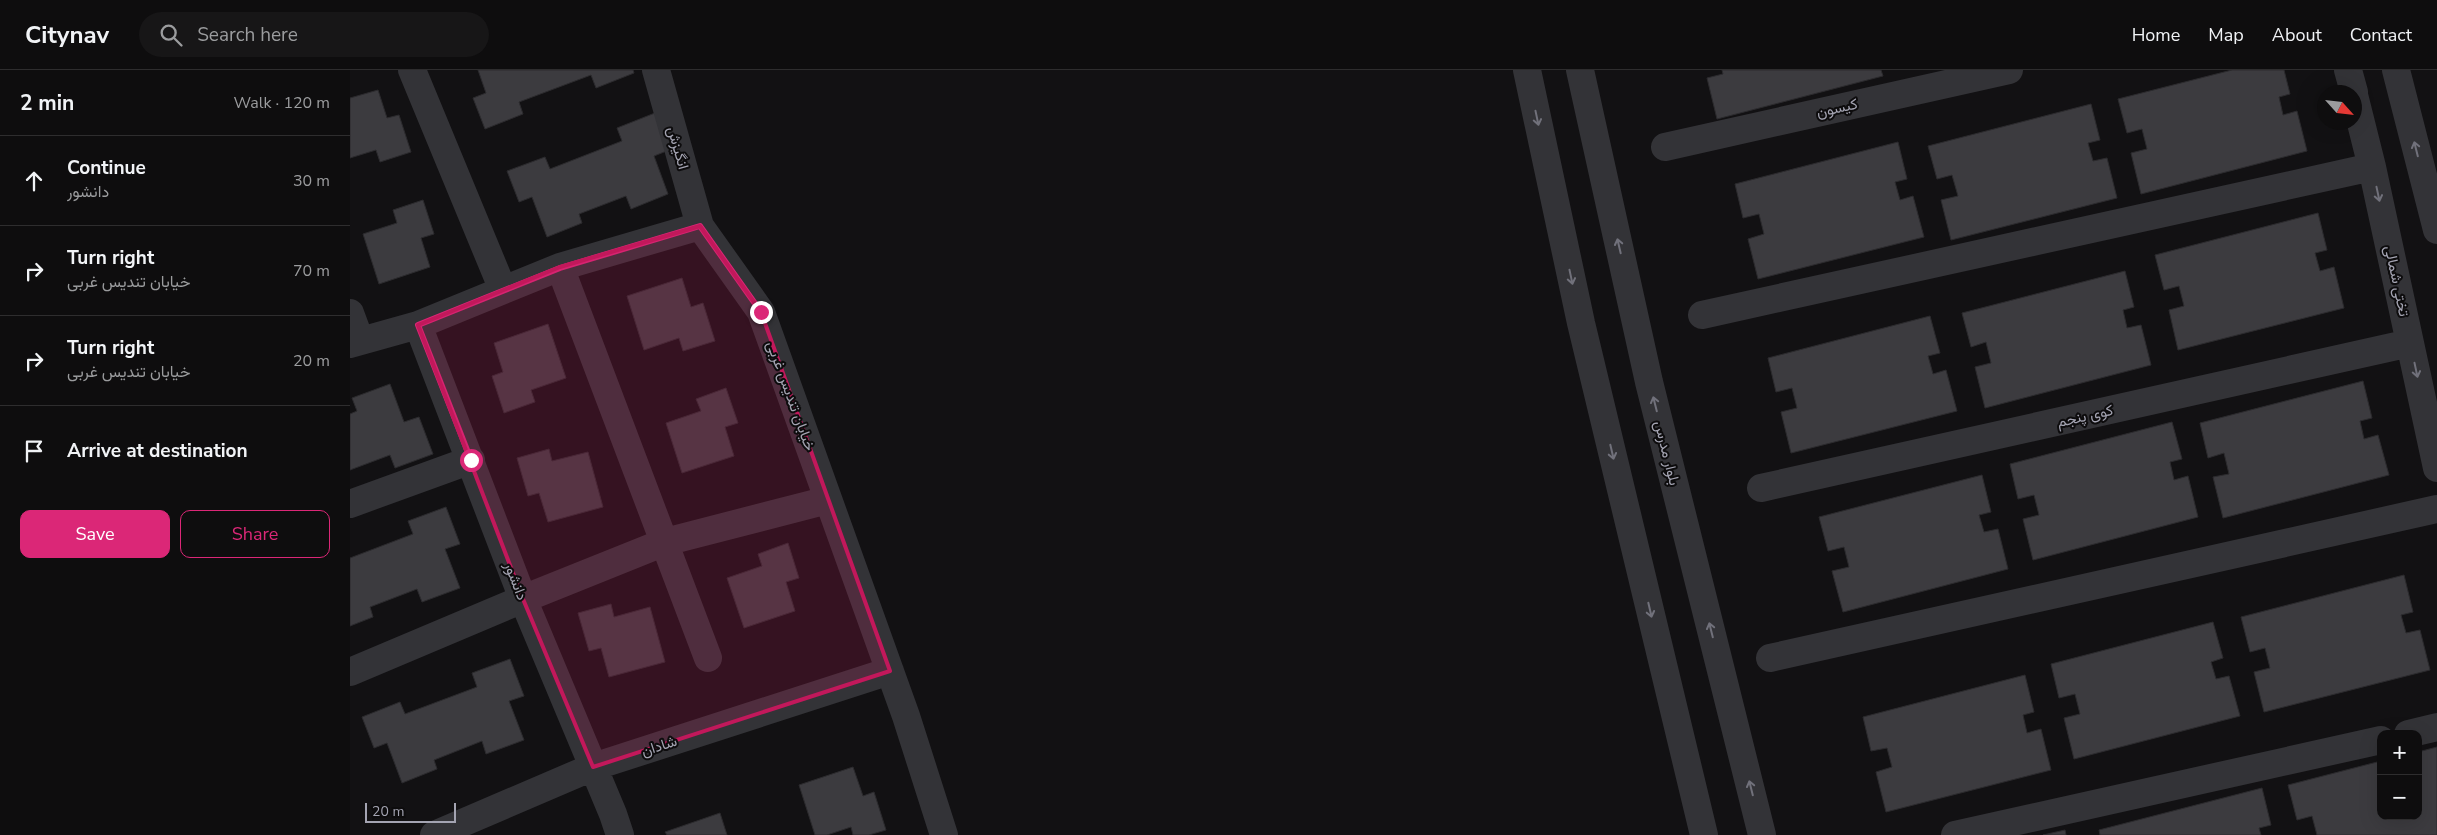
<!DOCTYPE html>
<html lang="en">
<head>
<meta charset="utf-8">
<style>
	body { margin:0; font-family:"Nunito Sans",Vazirmatn,sans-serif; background:#171617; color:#f1f3f6 }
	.controls { position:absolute; right:15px; bottom:15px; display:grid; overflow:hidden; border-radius:10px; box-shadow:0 5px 20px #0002 }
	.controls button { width:45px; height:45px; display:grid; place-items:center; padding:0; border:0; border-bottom:1px solid #2e2d2e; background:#0e0d0e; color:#f1f3f6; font:25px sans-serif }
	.compass { position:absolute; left:1967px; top:15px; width:45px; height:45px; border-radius:50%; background:#0e0d0e; box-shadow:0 5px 20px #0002; rotate:117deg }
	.scale { position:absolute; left:15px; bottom:12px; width:91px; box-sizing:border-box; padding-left:5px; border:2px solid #a4a4b2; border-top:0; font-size:14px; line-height:18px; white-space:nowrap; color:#a4a4b2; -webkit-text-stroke:4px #0d0c0d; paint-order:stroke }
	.stop { position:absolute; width:15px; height:15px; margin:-11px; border:4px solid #db2777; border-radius:50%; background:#fff }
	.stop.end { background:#db2777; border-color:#fff; box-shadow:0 1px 5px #0008 }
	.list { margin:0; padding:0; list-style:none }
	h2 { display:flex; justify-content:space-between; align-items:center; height:65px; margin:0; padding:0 20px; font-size:21px }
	h2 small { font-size:16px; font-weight:400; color:#9b9c9e }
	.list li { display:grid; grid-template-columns:32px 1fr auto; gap:15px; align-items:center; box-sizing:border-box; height:90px; padding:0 20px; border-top:1px solid #2e2d2e }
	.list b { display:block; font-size:19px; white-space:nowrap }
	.list p { margin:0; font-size:16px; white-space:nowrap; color:#9b9c9e }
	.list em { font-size:16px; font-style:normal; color:#9b9c9e }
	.actions { display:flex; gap:10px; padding:15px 20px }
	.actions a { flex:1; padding:11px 0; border:1px solid #db2777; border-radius:10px; text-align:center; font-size:18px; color:#db2777 }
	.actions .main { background:#db2777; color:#fff }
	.icon { flex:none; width:28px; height:28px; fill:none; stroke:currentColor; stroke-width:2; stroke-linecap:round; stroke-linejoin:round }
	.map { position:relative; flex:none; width:2087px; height:765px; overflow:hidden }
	header { display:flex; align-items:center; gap:30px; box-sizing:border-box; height:70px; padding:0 25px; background:#0e0d0e; border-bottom:1px solid #2e2d2e }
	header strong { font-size:24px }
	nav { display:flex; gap:28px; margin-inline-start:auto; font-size:18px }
	.search { width:350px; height:45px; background:#171617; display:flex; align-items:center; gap:12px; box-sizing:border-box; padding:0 18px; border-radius:28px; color:#9b9c9e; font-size:19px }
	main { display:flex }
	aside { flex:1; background:#0e0d0e }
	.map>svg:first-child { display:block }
	.building { fill:#3c3b3f; stroke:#2c2b2e }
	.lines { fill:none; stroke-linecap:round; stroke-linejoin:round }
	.minor { stroke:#333337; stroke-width:28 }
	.oneway { stroke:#71717b }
	.route { stroke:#db2777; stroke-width:6 }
	.marked { fill:#c2185b; fill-opacity:0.2; stroke:#c2185b; stroke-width:4; stroke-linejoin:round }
	.labels { text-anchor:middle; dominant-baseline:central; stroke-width:4; stroke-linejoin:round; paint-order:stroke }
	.street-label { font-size:15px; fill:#a4a4b2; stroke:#0d0c0d }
</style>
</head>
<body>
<header>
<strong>Citynav</strong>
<div class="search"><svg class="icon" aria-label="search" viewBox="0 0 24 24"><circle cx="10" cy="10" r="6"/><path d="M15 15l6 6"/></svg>Search here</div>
<nav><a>Home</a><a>Map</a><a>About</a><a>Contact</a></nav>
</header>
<main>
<aside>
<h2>2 min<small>Walk · 120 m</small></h2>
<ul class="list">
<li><svg class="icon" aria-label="ahead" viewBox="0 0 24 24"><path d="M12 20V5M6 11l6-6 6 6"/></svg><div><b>Continue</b><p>دانشور</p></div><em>30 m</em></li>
<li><svg class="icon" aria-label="right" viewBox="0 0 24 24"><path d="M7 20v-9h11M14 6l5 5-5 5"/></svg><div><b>Turn right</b><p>خیابان تندیس غربی</p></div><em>70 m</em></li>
<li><svg class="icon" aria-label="right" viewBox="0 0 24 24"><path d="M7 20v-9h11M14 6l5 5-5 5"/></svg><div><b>Turn right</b><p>خیابان تندیس غربی</p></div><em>20 m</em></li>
<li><svg class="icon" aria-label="arrive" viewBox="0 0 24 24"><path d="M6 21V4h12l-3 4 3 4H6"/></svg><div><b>Arrive at destination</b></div></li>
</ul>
<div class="actions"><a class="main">Save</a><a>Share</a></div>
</aside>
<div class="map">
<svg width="2087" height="765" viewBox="0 0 2087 765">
	<rect width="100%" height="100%" fill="#121113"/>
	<!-- building -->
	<path class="building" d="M128,0H283L284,3L246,18L241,5L169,32L173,44L135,59L123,28L136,23Z
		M1372,0H1531L1533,6L1367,49L1357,8L1373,4Z
		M1882,0H1934L1940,24L1929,27L1933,45L1947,41L1957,81L1791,124L1781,83L1797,79L1792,59L1777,63L1768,29Z
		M28,20L37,48L49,45L61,82L30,92L26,80L0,88V28Z
		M1741,34L1750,70L1738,73L1743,91L1757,88L1767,128L1601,170L1591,130L1608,126L1602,105L1587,109L1578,76Z
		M305,43L319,80L304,86L318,124L281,139L276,126L229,144L232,153L197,167L182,127L169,132L157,101L195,87L200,99L272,71L267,58Z
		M1548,72L1557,109L1545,112L1550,130L1563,126L1574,167L1408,209L1398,169L1414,164L1409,144L1393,148L1385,114Z
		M73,130L84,164L71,168L80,197L29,214L13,164L47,153L43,140Z
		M1968,143L1977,180L1965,183L1970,201L1984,197L1994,238L1828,280L1819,240L1834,236L1829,216L1814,220L1805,185Z
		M1775,201L1784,237L1773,240L1777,258L1791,255L1801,295L1635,338L1625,297L1641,293L1636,272L1621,277L1612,243Z
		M332,208L341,237L353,233L365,271L333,281L329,268L294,280L277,226Z
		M1580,246L1590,283L1578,286L1583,304L1596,300L1607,341L1441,383L1431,342L1447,338L1442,318L1426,322L1418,288Z
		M198,254L216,308L181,320L185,332L154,343L142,306L153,302L144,273Z
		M2013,311L2022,348L2010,351L2014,369L2028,365L2039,405L1873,448L1863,407L1879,404L1874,383L1858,388L1850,353Z
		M40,314L54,352L69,347L83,384L45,398L40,385L0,400V344L7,341L2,328Z
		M376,318L388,353L375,357L384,386L332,403L316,353L351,341L346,329Z
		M1822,352L1832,389L1820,392L1824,410L1838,406L1848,447L1683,490L1673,449L1689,445L1684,425L1668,429L1660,394Z
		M199,379L202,391L238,382L253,437L198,452L189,423L178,426L167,388Z
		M1632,405L1641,442L1629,445L1634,462L1648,459L1658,499L1493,542L1482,501L1499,497L1494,477L1478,481L1469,447Z
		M96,437L110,474L95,479L110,518L72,532L67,519L20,537L23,547L0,556V488L63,464L58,451Z
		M438,473L449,508L436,512L445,541L394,558L377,508L412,496L408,484Z
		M2054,505L2063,542L2051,545L2056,563L2070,560L2080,600L1914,642L1904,602L1920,598L1915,578L1900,582L1891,547Z
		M261,534L264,547L300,537L315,592L259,607L251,578L239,581L228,543Z
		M1863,552L1873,588L1861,592L1866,609L1879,606L1890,646L1724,689L1714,648L1730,644L1725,624L1709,628L1701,594Z
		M160,589L174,626L159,631L174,670L136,684L132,671L84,690L87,699L52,713L37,673L24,678L12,647L50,632L55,644L127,617L122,603Z
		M1675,605L1684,642L1673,645L1677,663L1691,659L1701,700L1536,742L1526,702L1542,697L1537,678L1521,681L1513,647Z
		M2087,677V765H1967L1962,746L1947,750L1938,715L2031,691V746H2068V682Z
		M503,697L513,726L524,722L536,760L519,765H503L501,757L477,765H465L449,715Z
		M1912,718L1921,755L1909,758L1911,765H1750L1749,760Z
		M370,743L377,765H317L315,762Z
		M1715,760L1716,765H1693Z"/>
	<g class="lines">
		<!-- minor -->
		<path class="minor" d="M62,0L153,220
			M306,0L350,156
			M1177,0L1231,253L1354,765
			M1230,0L1299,312L1412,765
			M1998,0L2004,22
			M2046,0L2087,160
			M2004,25L2022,97L2087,398
			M1315,77L1659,0
			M210,197L358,588
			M0,243L10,270
			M1352,245L2022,97
			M68,255L173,529L263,744L270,765
			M0,274L68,255L210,197L350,156L411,242L556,646L594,765
			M1411,418L2060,273
			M0,434L121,390
			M1420,588L2087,439
			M0,602L173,529L315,472L478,430
			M2058,664L2087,657
			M84,765L243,697L540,601
			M1605,765L2031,670"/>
	</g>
	<!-- one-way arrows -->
	<defs><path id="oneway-shaft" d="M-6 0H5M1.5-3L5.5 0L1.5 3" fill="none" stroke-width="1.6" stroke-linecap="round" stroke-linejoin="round" transform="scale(1.25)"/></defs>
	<g class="oneway">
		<use href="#oneway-shaft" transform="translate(1187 48) rotate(78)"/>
		<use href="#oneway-shaft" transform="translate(2066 79) rotate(-104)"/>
		<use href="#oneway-shaft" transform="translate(2028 124) rotate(78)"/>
		<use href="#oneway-shaft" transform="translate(1269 176) rotate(-103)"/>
		<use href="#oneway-shaft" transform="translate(1221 207) rotate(78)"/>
		<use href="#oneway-shaft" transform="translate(2066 300) rotate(78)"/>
		<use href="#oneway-shaft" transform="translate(1305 334) rotate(-104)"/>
		<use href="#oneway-shaft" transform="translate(1262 382) rotate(77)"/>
		<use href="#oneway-shaft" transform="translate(1300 540) rotate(77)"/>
		<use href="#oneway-shaft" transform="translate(1361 560) rotate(-104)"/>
		<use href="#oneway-shaft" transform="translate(1401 718) rotate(-104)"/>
	</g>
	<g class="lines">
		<!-- route -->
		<path class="route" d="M121,390L68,255L210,198L350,156L411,242"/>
	</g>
	<!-- marked area -->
	<path class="marked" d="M350,156L411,242L540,601L243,697L173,529L68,255L210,197Z"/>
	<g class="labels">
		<!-- street labels -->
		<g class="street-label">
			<text transform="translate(1487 38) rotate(-13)">کیسون</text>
			<text transform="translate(328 78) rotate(74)">انگیزش</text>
			<text transform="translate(2047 211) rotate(78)">تختی شمالی</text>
			<text transform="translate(441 326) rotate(70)">خیابان تندیس غربی</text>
			<text transform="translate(1735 346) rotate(-13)">کوی پنجم</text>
			<text transform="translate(1317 383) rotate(76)">بلوار مدرس</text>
			<text transform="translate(166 511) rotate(69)">دانشور</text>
			<text transform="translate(309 676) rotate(-18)">شادان</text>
		</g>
	</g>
</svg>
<div class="controls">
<button>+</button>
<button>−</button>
</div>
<svg class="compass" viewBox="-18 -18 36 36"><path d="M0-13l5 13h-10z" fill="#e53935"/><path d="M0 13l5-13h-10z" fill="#9b9c9e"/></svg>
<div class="scale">20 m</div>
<div class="stop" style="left:121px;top:390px"></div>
<div class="stop end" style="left:411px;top:242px"></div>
</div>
</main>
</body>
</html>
